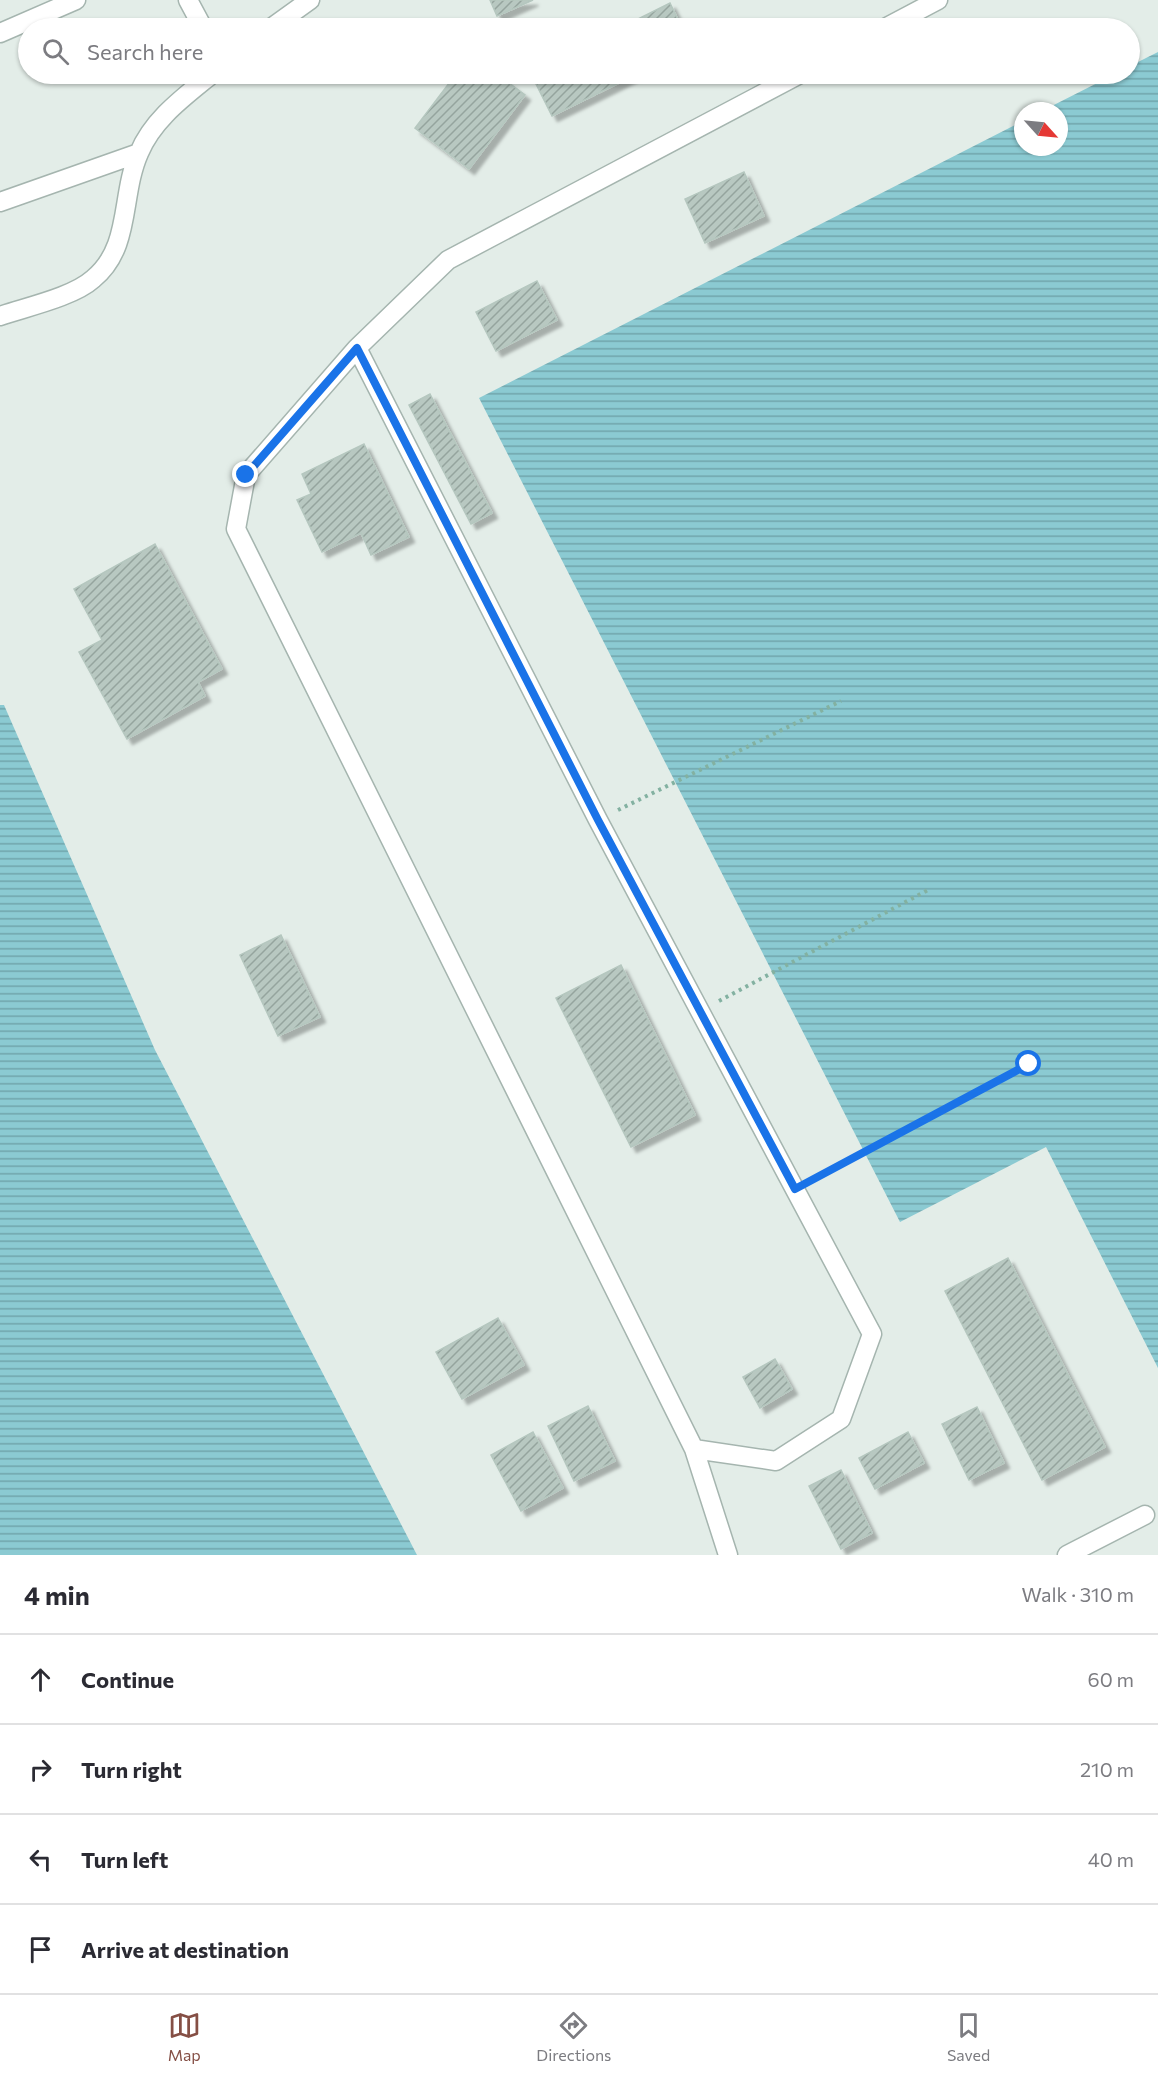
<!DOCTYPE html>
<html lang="en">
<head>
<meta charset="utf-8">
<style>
	body { margin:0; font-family:Commissioner,sans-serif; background:#f2f2f3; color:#2b2b33 }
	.compass { position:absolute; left:1014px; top:102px; width:54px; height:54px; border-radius:50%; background:#fff; box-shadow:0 2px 4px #0004; rotate:117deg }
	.stop { position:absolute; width:18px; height:18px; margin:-14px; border:4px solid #1a73e8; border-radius:50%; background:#fff }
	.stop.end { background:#1a73e8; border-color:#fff; box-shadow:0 2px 6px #0008 }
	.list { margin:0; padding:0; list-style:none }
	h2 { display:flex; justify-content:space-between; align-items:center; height:78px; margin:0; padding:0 24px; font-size:26px }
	h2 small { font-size:20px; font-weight:400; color:#7c7c81 }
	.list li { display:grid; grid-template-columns:39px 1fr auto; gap:18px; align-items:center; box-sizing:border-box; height:90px; padding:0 24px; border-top:2px solid #e1e1e2 }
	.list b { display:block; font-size:22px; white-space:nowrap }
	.list em { font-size:20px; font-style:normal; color:#7c7c81 }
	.icon { flex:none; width:33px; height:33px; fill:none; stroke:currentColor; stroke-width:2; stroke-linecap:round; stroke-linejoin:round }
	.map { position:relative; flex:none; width:1158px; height:1555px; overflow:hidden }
	.search { position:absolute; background:#fff; box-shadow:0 2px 4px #0004; left:18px; right:18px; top:18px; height:66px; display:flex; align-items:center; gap:15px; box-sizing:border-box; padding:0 21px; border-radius:33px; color:#7c7c81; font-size:22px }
	.sheet { height:438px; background:#fff }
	nav { display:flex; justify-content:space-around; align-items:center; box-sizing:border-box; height:84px; border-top:2px solid #e1e1e2; background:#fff; font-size:16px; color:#7c7c81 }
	nav a { display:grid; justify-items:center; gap:3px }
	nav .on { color:#854f45 }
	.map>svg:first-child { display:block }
	.water { fill:url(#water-rules) }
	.building { fill:url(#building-hatch); stroke:#b5c7bf; stroke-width:1.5; filter:url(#shadow) }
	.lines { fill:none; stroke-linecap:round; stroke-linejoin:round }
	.service-casing { stroke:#a5b5af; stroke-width:21 }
	.path { stroke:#83b1a1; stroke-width:4; stroke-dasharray:3 4.5; stroke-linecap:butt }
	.service { stroke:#fff; stroke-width:18 }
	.route { stroke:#1a73e8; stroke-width:8 }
</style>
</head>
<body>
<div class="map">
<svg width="1158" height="1555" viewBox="0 0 1158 1555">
	<defs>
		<pattern id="water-rules" width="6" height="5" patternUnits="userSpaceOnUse" patternTransform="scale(1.5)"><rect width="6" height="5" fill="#8bcad2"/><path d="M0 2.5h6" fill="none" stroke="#71a5ab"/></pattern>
		<pattern id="building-hatch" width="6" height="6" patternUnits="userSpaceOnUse" patternTransform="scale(1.5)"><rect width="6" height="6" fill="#b8c8c1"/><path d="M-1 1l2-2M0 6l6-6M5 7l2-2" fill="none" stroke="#95a49e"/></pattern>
		<filter id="shadow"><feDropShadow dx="5.5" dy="5.5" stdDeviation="1.5" flood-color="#0004"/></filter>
	</defs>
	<rect width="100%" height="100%" fill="#e3ede8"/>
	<!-- water -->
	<path class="water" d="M1158,52V1368L1046,1147L900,1222L479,398L1023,121V147H1059V111H1042L1115,74H1130V66Z
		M0,705H4L155,1050L417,1555H0Z"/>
	<!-- building -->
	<path class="building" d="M490,0H533L497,16Z
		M670,3L682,28H620Z
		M456,74H497L525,95L469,169L415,128Z
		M531,74H637L552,116Z
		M744,172L764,216L705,243L685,199Z
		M537,281L557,320L496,351L476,312Z
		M430,394L492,513L471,524L409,405Z
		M364,444L409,537L371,555L361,533L322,552L297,500L311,494L302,474Z
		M155,544L222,669L198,682L205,696L127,739L79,652L102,640L74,589Z
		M281,935L320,1017L278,1036L240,955Z
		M621,965L695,1115L631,1147L556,998Z
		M1008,1258L1105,1447L1042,1480L945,1291Z
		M498,1318L524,1365L462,1399L436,1352Z
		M775,1359L792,1389L760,1408L743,1377Z
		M588,1406L615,1461L574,1481L548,1426Z
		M977,1407L1004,1463L969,1480L942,1424Z
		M533,1432L563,1488L521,1511L491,1455Z
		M908,1432L924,1463L875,1489L859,1458Z
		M841,1470L872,1533L841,1549L809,1486Z"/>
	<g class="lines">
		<defs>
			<path id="service" d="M188,0L203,28
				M271,28L310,0
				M885,28L938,0
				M0,33L76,0
				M0,202L139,153
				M0,316C26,307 73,297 93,279C132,247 120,196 139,153C153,119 184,97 212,74
				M357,348L598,820L872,1334L841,1419L776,1461L694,1449L236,529L246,475L357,348L448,260L800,74
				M694,1449L728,1555
				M1067,1555L1145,1515"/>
		</defs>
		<!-- service casing -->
		<use href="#service" class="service-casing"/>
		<!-- path -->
		<path class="path" d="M618,810L841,701
			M719,1001L930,889
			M817,1177L1029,1064"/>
		<!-- service -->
		<use href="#service" class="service"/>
	</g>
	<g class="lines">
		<!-- route -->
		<path class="route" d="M246,475L357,348L598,820L795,1189L1029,1064"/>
	</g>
</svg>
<svg class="compass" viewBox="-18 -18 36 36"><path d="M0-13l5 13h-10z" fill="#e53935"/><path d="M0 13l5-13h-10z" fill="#7c7c81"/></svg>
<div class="stop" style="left:1029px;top:1064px"></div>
<div class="stop end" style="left:246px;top:475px"></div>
<div class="search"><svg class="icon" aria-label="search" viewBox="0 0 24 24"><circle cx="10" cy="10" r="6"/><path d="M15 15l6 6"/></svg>Search here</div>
</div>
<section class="sheet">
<h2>4 min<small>Walk · 310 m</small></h2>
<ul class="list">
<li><svg class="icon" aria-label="ahead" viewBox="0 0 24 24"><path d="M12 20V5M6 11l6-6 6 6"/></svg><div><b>Continue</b></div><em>60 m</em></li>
<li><svg class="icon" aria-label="right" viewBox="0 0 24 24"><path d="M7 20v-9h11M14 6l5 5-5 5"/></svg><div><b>Turn right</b></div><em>210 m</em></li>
<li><svg class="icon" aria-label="left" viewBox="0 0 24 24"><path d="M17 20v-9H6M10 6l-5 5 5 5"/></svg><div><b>Turn left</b></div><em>40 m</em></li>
<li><svg class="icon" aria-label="arrive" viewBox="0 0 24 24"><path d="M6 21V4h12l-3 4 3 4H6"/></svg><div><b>Arrive at destination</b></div></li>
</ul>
</section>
<nav>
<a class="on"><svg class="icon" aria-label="map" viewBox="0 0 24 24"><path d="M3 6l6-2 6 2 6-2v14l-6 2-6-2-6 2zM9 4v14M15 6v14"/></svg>Map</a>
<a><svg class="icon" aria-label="directions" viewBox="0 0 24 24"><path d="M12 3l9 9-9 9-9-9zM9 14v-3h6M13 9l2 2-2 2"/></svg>Directions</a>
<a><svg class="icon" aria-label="saved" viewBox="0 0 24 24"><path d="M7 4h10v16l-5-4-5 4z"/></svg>Saved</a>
</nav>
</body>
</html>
